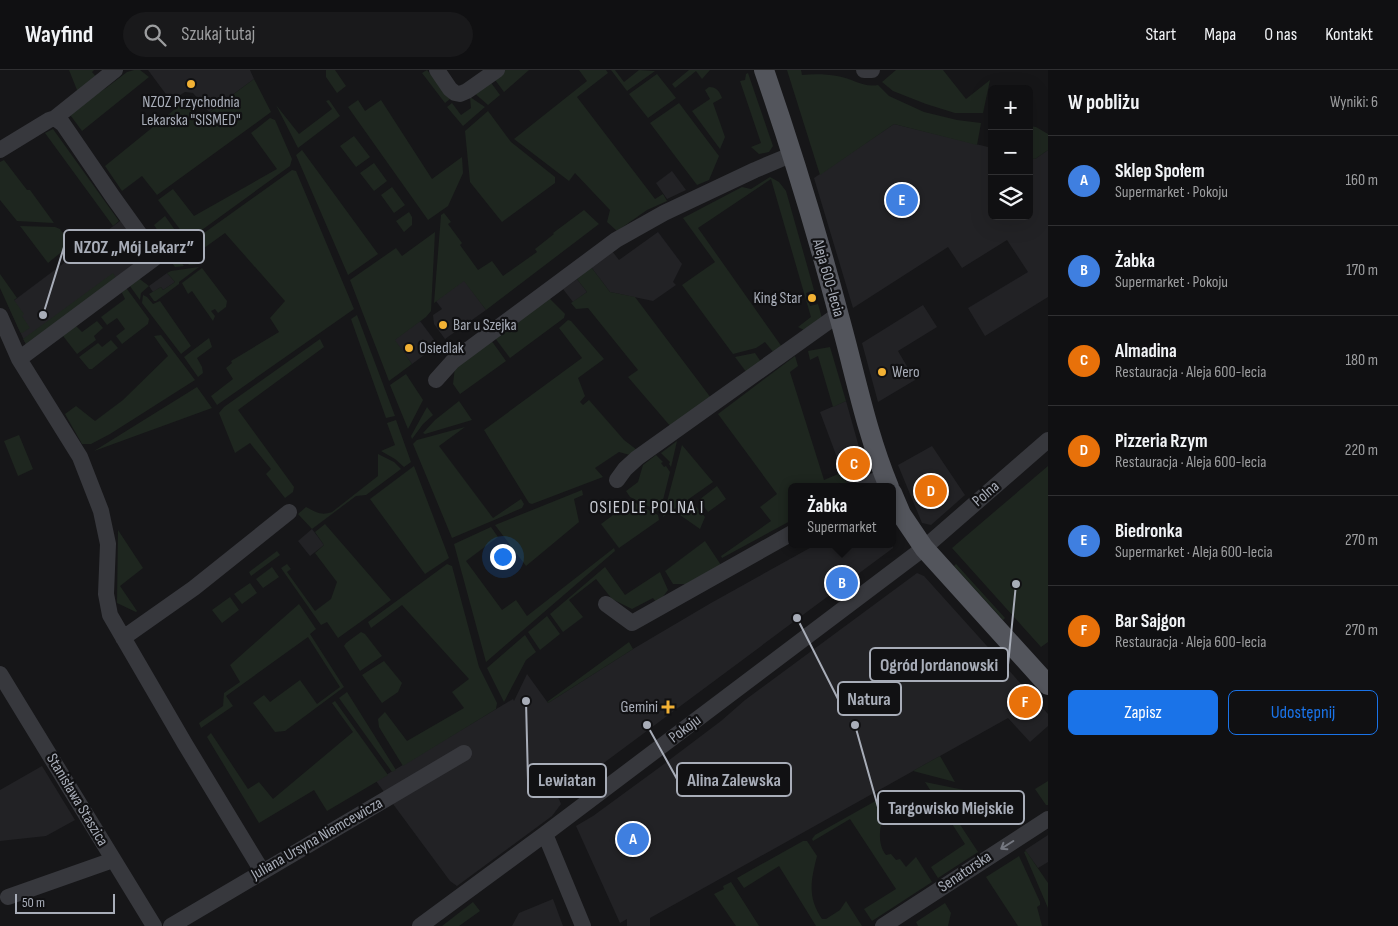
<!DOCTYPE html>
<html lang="pl">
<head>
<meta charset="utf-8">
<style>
	body { margin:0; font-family:"Sofia Sans Condensed",sans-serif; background:#19191b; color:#f1f3f6 }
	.controls { position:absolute; right:15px; top:15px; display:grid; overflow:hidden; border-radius:8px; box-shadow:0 5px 20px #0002 }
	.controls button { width:45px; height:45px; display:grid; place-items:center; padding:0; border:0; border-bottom:1px solid #303032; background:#101012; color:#f1f3f6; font:25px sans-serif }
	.scale { position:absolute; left:15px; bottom:12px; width:100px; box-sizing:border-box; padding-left:5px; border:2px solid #a8adb8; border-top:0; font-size:14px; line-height:18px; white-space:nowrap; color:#a8adb8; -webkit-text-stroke:4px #111113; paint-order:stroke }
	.you { position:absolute; left:502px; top:486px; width:18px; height:18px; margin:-12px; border:4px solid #fff; border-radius:50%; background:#1a73e8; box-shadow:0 0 0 8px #1a73e833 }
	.badge { display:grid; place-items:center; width:32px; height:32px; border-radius:50%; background:#1a73e8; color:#fff; font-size:16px; font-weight:700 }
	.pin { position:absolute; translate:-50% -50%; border:2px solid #fff; box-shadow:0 1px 5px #0006 }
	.popup { position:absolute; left:788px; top:413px; width:108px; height:65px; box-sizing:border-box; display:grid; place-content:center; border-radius:8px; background:#101012; filter:drop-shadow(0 1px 4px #0005); font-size:16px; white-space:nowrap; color:#9c9d9f }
	.popup b { font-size:19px; color:#f1f3f6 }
	.popup::after { content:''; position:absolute; left:50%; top:100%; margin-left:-10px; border:10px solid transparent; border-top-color:#101012 }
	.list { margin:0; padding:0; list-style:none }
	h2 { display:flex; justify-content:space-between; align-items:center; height:65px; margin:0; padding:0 20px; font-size:21px }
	h2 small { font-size:16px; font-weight:400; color:#9c9d9f }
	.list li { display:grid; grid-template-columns:32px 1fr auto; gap:15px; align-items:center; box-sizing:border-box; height:90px; padding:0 20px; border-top:1px solid #303032 }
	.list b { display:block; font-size:19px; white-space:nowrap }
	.list p { margin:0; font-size:16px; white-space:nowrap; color:#9c9d9f }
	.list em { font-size:16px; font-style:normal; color:#9c9d9f }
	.actions { display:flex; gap:10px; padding:15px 20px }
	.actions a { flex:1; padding:11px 0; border:1px solid #1a73e8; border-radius:8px; text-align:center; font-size:18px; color:#1a73e8 }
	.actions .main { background:#1a73e8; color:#fff }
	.icon { flex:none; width:28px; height:28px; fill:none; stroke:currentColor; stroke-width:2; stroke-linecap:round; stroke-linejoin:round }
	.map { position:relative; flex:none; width:1048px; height:856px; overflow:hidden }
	header { display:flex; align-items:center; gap:30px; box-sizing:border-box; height:70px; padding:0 25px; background:#101012; border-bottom:1px solid #303032 }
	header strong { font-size:24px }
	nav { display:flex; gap:28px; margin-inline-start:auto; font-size:18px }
	.search { width:350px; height:45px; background:#19191b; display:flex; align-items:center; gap:12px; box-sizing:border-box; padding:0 18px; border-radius:28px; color:#9c9d9f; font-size:19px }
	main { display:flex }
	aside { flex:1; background:#101012 }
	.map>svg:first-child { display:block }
	.built { fill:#222225 }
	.green { fill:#1e261f }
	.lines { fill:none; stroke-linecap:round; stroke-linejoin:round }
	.minor { stroke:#37383d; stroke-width:16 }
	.major { stroke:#53555c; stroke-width:20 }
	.oneway { stroke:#757881 }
	.poi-dot { fill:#f2b134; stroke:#111113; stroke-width:2 }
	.labels { text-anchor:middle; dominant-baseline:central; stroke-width:4.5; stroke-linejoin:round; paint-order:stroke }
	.poi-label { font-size:16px; fill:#a8adb8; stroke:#111113; text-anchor:start }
	.street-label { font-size:16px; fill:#a8adb8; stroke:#111113 }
	.neighbourhood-label { font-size:18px; letter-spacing:1px; fill:#c9ccd4; stroke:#111113 }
	.leader { fill:none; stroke:#a8adb8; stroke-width:2 }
	.callout-dot { fill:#a8adb8; stroke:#111113; stroke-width:2 }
	.callout { fill:#111113; stroke:#a8adb8; stroke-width:2 }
	.callout-label { font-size:18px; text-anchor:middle; font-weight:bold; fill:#a8adb8 }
</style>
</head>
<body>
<header>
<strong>Wayfind</strong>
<div class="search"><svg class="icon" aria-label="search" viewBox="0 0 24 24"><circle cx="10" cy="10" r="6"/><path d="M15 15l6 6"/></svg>Szukaj tutaj</div>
<nav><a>Start</a><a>Mapa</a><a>O nas</a><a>Kontakt</a></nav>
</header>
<main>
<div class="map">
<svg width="1048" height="856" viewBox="0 0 1048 856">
	<rect width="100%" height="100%" fill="#161618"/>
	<!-- built -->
	<path class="built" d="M148,0H250L254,9L209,42L193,23L185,22L171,31Z
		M894,54L992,78V146H1029V88L1035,89L1048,80V227L985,266L968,238L1028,202L1007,170L962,198L948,177L853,238L814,108Z
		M672,101L686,120L667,129L656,113Z
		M124,148L147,183L28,279L8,235Z
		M658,162L682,194L673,212L676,215L653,231L610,222L591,197L612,181L619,190Z
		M167,203L175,212L163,220L161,217L153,222L149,216Z
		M577,209L587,222L573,232L563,219Z
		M464,210L486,240L445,269L434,254L433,245L442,239L436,231Z
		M923,235L937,257L898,281L915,310L878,332L862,273Z
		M420,251L438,275L412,294L394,270Z
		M846,331L868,409L853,417H848L820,342Z
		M932,376L965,425L931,455L922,453L898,395Z
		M312,459L324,475L310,486L298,471Z
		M892,464L893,478L558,727L561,734L552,746L457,816L450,811L376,711L513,629L514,631L527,604L548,633L633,579L711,533L817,474H892Z
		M917,503L924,506L1048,644V656L1030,672L1008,648L650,848V856H627V849L620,853L576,756L593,746L660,697L721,651L745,630Z
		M42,696L75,750L46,766L0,771V720Z
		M1048,765V792L1038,798L1025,780Z
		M553,829L563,856H512L519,843Z"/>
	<!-- green -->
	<path class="green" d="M69,0H94L92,2L98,9L79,25Z
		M134,0H140L149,7L82,61L68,42L106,18L127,2Z
		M326,0H335L346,16L337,23L326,7Z
		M427,0L450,29L445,33L422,3Z
		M503,0H529L504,22L493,7Z
		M579,0H606L608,3L577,27L655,129L663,124L667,131L647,140L617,161L607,152L610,140L575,103L569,111L514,69L587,11Z
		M611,0H615L624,12L639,0L655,1L627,21Z
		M689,0H710L702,9L696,1L675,18L672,14Z
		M787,0H801L802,5C814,4 825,4 837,6C852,8 863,18 878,15L889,26L924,42L957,50L981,53L977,75L894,54L820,105Z
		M896,0H943L966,29L990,10L983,43H955L926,34L893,21L882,12Z
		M748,3L773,76L769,82L759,84L751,77L761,73L740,11L745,10L746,4Z
		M657,4L676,28L648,48L629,24Z
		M254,9L271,42L157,125L142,106L122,121L105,96L185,31L200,49Z
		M489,10L500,25L488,35L472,21Z
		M709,17C717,17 719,21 722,28L713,33L725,67L720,79L692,41L710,29L705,20Z
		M470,27L485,37L463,56L447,37L452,33L461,45L471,38Z
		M329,30L340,46L298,78L276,35L299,64L332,39L326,31Z
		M358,30L365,41L381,30L432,109L462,87L463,103L448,136L428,150L348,37Z
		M679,33L719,86L709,110L697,115L650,53Z
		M488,41L511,72L555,107V113L502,152L470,112L465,61Z
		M270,48L275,50L292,89L290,96L188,170L158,130L173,119L194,146L277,99L251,63Z
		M1029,56L1036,57L1048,64V80L1035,89L1029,88Z
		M53,59L119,151L113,156L45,63Z
		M354,66L370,87L356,97L340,76Z
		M302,80L378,184L348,205L296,85Z
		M4,90L27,120H30L54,153L17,151L0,130V92Z
		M374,93L387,111L374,121L360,103Z
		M292,100L296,101L354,239L217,335L211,326L233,309L226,298L232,293L231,291L279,262L270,248L285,231L225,163L197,183L190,173Z
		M770,107L779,112L786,121L814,220L806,223L810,236L818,234L822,248L806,261L798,257L811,247L771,109L698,158L782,277L774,283L765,272L756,278L733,284L682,215L715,192L683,148L742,117L751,119Z
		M392,117L405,135L394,143L381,125Z
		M584,140L599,154L486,240L464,211L434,233L441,145L444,143L451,152L448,154L462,173L460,175L478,200L492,191L503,206L537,182L535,179L554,164L553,163Z
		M409,142L412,147V155L404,162L396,151Z
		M165,146L199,194L189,195L181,185L177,187L184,196L175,197L156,171L162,167L154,155Z
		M20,156L55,157L60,159L70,173V175L48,193Z
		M435,162L431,241L426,247L395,270L412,294L389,311L350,210L396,178L402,186Z
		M199,197L179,212V214L156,231H154L149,224L161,217L163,220L175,212L167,203L171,201Z
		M591,197L610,222L635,227L711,328L671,357L628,307L638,300L588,238L576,239L571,233L587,222L577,209Z
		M202,198L227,231L226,237L218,243L215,239L211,241L215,246L213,251L192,221L188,224L182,213Z
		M113,203L117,209L26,274L23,269Z
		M0,204L17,228L14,230L24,244L22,246L30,258L22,263L20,262L0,218Z
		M137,207L149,216L141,223L140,230L127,212Z
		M124,215L149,249L148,254L122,274L116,266L125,259L117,248L107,255L101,247L125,229L122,223Z
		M143,225L147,227L153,234L160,231L191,276L181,284L142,233Z
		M549,228L565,244L564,248L510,288L495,268Z
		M357,245L395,346L386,348L351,249Z
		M568,250L571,251L604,289L578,308L585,326L580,332L583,335L589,330L624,370L637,380L630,385L619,382L595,398L603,407L532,434L529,433L484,360L582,288L559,258Z
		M97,251L103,258L94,266L96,270L77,284L60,262L75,255L82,262Z
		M161,265L195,310L110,364L91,374H82L65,344L76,336L95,351L123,330L168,286L154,266Z
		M209,268L212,277L197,288L202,297L203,303L198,307L184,287Z
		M320,269L324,277L238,340L294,417L293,422L285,428L266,404L271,399L250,373L235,383L219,343L224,337Z
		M111,270L118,278L92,299H89L79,287L98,273L102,277Z
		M491,270L506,291L460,324L453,314L455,297Z
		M830,277L846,331L833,337L818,286L810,290L808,281Z
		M755,283L761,292L747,303L735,287Z
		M795,286L798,296L790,302L824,410L843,402L848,417H792V450L722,488L721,486L771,451L760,437L777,424L718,344Z
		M406,304L423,330L408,359L390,315Z
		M197,317L212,338L94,381Z
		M459,331L472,350L425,364L423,363L435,350Z
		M427,337L433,345L423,354L412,369L411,366Z
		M396,350L411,392L404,397L395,389L381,381L395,375L387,353Z
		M465,357L439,376L493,448L521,429L524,434L522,438L452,468L413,374L417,370Z
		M19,365L33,399L18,406L4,371Z
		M677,371L671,397L669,394L670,392L661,383Z
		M682,375L713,412L663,447Z
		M378,384L394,392L401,399L366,425L356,426L312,459L298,444L306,437C316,442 321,446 332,442L378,406Z
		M656,385L663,392L661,393L664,397L666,396L670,402L660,442L630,427L626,421L638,412L643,395Z
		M414,396L449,488L425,504L370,429Z
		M1048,396V572L1041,577L952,478Z
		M717,416L726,429L708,442L699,430Z
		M582,420L583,425L574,429L579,452L526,496L495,455Z
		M632,431L658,445L659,450L619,478L601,454Z
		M694,434L705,447L700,459L680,445Z
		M325,454L391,530L338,568L327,552L321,555L281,498L287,494L291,499L287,502L315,541L331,529L337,512L315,483L324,475L315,462Z
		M491,457L498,467L466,491L502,540L516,530L527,546L614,478L615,481L486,592L454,474Z
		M118,460L143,498L120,516L137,541L136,542L117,533Z
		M705,471L721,495L686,514H673L665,501Z
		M277,481L280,485L251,506L249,502Z
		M447,494L452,496L479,597L497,633L496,639L403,696L379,657L378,649L385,642L407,671L464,638L452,622L469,609L402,535L371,558L368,552Z
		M956,494L1005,548L1003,550L954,496Z
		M272,497L279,507L263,518L256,509Z
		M605,497L625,525L660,502L668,520L662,528L656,532L653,528L632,539L612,529L596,509L569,530L583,547L563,562L550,544Z
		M250,513L257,523L242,534L234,524Z
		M230,527L239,540L222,553L212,540Z
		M299,534L316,559L310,564L344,617L285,661L275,662L253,633L264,625L270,632L300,610L317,634L340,617L308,567L226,626L233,636L201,658L199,653L223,636L224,623L240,612L230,595Z
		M547,546L560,564L540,580L528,562Z
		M361,562L365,564L382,586L360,601L344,576L346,573Z
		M525,565L536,582L526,590L504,632L487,598Z
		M629,572L633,579L548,633L547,632Z
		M384,591L402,613L398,622L382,633L362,605Z
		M347,622L396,700L392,702L339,628Z
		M335,631L388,705L327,741L314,720L259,753L207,667L211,663L248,719L259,712L273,729L353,662L332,633Z
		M940,686L955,712L913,701Z
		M1048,711V735H1046L1035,719Z
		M925,712L964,720L969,728L957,750L978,782L938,808L931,797L965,774Z
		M879,729L886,740C880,753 876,773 886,785L891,784L896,790L900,789L906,797L916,787L932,812L872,851L864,839L896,819L850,749L813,771L812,769L815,765Z
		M803,771H807L817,786C811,810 807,827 822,849H826L840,840L846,831L862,856H816L779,796L744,818L737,808Z
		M1026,781L1048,813V838L1024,782Z
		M1019,786L1040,832V835L1037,837L1042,856H1018L986,807Z
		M731,812L759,856H736L714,824L724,819L723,816Z
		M473,832L480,841L459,856H442Z
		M945,833L951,843L948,856H918L916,852Z"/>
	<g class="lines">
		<!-- minor -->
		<path class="minor" d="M437,0L450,19L455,23L460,24L467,21L497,0
			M864,0H872
			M0,80L49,50L55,48L115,0
			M0,246L19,289L80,387L101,441L108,474L106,524L110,545L185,674L262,801
			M19,289L156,187L113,127L63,54L55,48
			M436,310L453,291L616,170L664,143L755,100L793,84
			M617,410L625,399L637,388L839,244
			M863,417L885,405
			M606,534L632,553L792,463
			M123,568L194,518L289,442
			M0,604L154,856
			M545,764L583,856
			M8,827L113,790
			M171,856L464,683
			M420,856L545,764L924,478L1048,370
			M883,856L1048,749"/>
		<!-- major -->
		<path class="major" d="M764,0C792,81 817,163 839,246C855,303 866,362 889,417
			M892,423L901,444L924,478L1048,615"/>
	</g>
	<!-- one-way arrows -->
	<defs><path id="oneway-shaft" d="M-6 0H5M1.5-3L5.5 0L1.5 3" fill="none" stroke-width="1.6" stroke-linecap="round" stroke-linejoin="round" transform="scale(1.25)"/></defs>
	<use class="oneway" href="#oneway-shaft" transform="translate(1007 775) rotate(148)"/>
	<!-- markers -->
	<g class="poi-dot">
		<circle cx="191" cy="14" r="5"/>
		<circle cx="812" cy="228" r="5"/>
		<circle cx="443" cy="255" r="5"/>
		<circle cx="409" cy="278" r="5"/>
		<circle cx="882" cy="302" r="5"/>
		<path d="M665.5 629.5h5v5h5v5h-5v5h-5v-5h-5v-5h5z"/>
	</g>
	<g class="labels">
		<!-- poi labels -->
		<g class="poi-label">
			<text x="191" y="32" text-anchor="middle">NZOZ Przychodnia<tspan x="191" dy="18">Lekarska "SISMED"</tspan></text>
			<text x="802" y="228" text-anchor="end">King Star</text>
			<text x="453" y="255">Bar u Szejka</text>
			<text x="419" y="278">Osiedlak</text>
			<text x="892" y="302">Wero</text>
			<text x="658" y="637" text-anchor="end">Gemini</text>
		</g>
		<!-- street labels -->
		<g class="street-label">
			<text transform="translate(828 208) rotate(74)">Aleja 600-lecia</text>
			<text transform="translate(986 424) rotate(-41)">Polna</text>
			<text transform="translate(685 659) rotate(-37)">Pokoju</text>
			<text transform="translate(77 730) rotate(59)">Stanisława Staszica</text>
			<text transform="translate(317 769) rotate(-30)">Juliana Ursyna Niemcewicza</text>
			<text transform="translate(965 802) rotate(-34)">Senatorska</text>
		</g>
		<!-- neighbourhood labels -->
		<g class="neighbourhood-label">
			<text x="647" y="437">OSIEDLE POLNA I</text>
		</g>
	</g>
	<!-- callouts -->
	<path class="leader" d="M43 245L64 177M1016 514L1008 595M797 548L838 629M647 655L677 709M526 631L528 710M855 655L878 737"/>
	<g class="callout-dot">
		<circle cx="43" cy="245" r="5"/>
		<circle cx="1016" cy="514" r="5"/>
		<circle cx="797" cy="548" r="5"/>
		<circle cx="647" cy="655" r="5"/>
		<circle cx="526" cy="631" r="5"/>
		<circle cx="855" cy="655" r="5"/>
	</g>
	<g class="callout">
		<rect x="64" y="160" width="140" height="33" rx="5"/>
		<rect x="870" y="578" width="138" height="33" rx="5"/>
		<rect x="838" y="612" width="63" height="33" rx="5"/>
		<rect x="677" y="693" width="114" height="33" rx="5"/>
		<rect x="528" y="694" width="78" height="33" rx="5"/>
		<rect x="878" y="721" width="146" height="33" rx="5"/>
	</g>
	<g class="callout-label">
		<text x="134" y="183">NZOZ „Mój Lekarz”</text>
		<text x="939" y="601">Ogród Jordanowski</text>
		<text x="869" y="635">Natura</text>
		<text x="734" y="716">Alina Zalewska</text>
		<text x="567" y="716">Lewiatan</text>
		<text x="951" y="744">Targowisko Miejskie</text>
	</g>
</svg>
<div class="controls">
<button>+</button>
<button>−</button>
<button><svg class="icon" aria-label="layers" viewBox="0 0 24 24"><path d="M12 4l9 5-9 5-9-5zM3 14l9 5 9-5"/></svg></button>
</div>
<div class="scale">50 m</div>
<div class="you"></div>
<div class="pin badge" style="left:633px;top:769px;background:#3f7fe0">A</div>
<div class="pin badge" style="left:842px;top:513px;background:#3f7fe0">B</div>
<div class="popup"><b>Żabka</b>Supermarket</div>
<div class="pin badge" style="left:854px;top:394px;background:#e8710a">C</div>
<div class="pin badge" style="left:931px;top:421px;background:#e8710a">D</div>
<div class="pin badge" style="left:902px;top:130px;background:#3f7fe0">E</div>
<div class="pin badge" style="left:1025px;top:632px;background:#e8710a">F</div>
</div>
<aside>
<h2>W pobliżu<small>Wyniki: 6</small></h2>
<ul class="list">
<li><span class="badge" style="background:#3f7fe0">A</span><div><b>Sklep Społem</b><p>Supermarket · Pokoju</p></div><em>160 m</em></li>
<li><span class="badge" style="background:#3f7fe0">B</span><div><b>Żabka</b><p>Supermarket · Pokoju</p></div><em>170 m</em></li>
<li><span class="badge" style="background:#e8710a">C</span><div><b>Almadina</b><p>Restauracja · Aleja 600-lecia</p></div><em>180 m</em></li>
<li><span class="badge" style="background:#e8710a">D</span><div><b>Pizzeria Rzym</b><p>Restauracja · Aleja 600-lecia</p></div><em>220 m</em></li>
<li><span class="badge" style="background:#3f7fe0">E</span><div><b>Biedronka</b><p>Supermarket · Aleja 600-lecia</p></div><em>270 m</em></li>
<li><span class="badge" style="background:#e8710a">F</span><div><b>Bar Sajgon</b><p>Restauracja · Aleja 600-lecia</p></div><em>270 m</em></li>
</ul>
<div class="actions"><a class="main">Zapisz</a><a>Udostępnij</a></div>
</aside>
</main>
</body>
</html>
